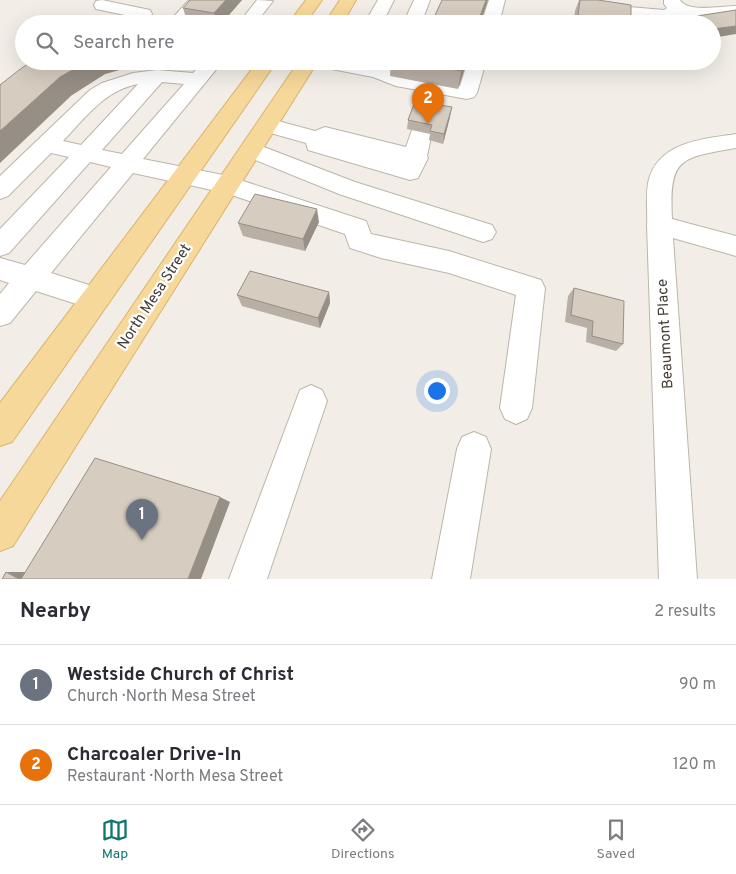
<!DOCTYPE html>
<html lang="en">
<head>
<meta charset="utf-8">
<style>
	body { margin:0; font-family:Overpass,sans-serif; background:#f2f2f3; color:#2b2b33 }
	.you { position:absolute; left:436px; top:390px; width:18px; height:18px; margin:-12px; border:4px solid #fff; border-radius:50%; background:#1a73e8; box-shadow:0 0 0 8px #1a73e833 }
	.badge { display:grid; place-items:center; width:32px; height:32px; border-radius:50%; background:#0f766e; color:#fff; font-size:16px; font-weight:700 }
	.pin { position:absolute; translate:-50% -41px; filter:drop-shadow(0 1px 2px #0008) }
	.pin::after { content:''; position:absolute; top:26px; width:18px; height:15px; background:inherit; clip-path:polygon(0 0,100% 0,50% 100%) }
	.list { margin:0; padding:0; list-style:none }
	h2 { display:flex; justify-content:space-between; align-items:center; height:65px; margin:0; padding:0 20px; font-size:21px }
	h2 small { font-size:16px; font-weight:400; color:#7c7c81 }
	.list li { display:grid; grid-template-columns:32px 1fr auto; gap:15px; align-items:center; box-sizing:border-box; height:80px; padding:0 20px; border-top:1px solid #e1e1e2 }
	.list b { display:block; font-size:19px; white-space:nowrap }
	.list p { margin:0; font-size:16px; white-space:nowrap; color:#7c7c81 }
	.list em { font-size:16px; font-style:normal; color:#7c7c81 }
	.icon { flex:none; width:28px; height:28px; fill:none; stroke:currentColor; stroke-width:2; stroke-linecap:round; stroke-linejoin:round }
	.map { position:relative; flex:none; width:736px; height:579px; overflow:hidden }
	.search { position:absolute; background:#fff; box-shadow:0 5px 20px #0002; left:15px; right:15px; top:15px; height:55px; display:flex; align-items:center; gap:12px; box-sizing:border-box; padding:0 18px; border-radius:28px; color:#7c7c81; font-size:19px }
	.sheet { height:225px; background:#fff }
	nav { display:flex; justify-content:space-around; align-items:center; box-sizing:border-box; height:70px; border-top:1px solid #e1e1e2; background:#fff; font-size:14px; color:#7c7c81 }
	nav a { display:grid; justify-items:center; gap:2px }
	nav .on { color:#0f766e }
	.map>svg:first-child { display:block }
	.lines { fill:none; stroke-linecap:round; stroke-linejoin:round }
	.minor-casing { stroke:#bdb5aa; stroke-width:2 }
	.major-casing { stroke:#dbb36c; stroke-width:2 }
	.minor { fill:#fff; fill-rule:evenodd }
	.major { fill:#f7d89b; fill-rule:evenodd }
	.wall { fill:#b8afa5 }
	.shaded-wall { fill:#968f86 }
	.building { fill:#d6ccc0; stroke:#968f86 }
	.labels { text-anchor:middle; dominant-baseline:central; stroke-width:4.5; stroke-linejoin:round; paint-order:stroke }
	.street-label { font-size:15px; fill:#453e36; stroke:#fff }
</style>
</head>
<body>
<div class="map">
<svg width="736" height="579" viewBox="0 0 736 579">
	<rect width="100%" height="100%" fill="#f2eee7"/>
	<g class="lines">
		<defs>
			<path id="minor" d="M102,0L150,10L152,14L150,18L144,19L96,9L94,5L96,1Z
				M189,0H206L185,24H167Z
				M257,0L273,1L255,24H238Z
				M378,0H394L382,24H364Z
				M414,0H430L421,24H403Z
				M489,0H505L499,24H481Z
				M664,0H680C687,13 722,6 736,6V16L702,18L680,15L666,20L594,14L588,13L586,9L588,5L594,4L664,10L667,8L664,4Z
				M204,61H223L143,159L228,176L366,221L371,234L449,251L541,280L545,288L532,408L527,419L516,424L505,419L500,408L516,295L449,273L381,258L350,248L345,234L226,193L133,173L51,273L105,290L109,298L105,306L95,310L36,291L10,323L0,326V294L9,283L0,280V258L25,265L111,167L90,162L9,253L0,256V229L69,157L51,153L8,196L0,199V176L90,90L102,83L133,73L157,70L193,73ZM162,82L184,84L122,154L102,150ZM138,84L81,145L63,141C85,118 105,90 138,84Z
				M309,61H350L385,68L401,75L460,86L468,61H486L477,93L474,97L467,99L396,86L373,77L311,65Z
				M267,118L315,131L325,127L406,147L413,127L421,125L429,127L432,132L427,156L428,158L418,178L410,180L308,150L306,143L260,130L256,125L260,120Z
				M736,134V148C680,158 669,157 672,219L736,236V256L673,238L697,579H659L647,225C648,210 645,193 649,179C660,141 704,139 736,134Z
				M251,142L355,182L492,225L496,232L492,239L483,242L339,194L243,155L240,150L243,145Z
				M311,385L322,390L327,401L267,579H229L300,390Z
				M474,432L486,437L491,449L470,579H432L457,449L462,437Z"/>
			<path id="major" d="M306,0H322L305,24H288Z
				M340,0H356L342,24H324Z
				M258,61H277L12,442L0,446V403Z
				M299,61H318L13,546L0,551V501Z"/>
		</defs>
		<!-- minor casing -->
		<use href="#minor" class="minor-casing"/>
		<!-- major casing -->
		<use href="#major" class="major-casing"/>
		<!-- minor -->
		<use href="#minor" class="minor"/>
		<!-- major -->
		<use href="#major" class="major"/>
	</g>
	<!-- wall -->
	<path class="wall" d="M242,0L221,24H132L187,21L183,8Z
		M579,0H598L631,24H573L575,11Z
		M736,10L712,38V24H692L697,16Z
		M32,61H164L147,62L105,74L72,95Z
		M171,61H197L194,64Z
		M391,61H467L458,89L390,76Z
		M438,109L450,117L443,144L429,140L430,134L407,129L408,120Z
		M319,222L305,251L243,236L238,223Z
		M574,288L623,344L616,351L586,342L587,328L565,322L568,296Z
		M329,292L330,303L320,328L242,306L237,295Z"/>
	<!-- shaded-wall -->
	<path class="shaded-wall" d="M226,0H242L221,24H217L214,13Z
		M486,0H488L480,24H477Z
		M736,26V34L712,38L713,29Z
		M88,61H146L147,62L105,74L72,95L0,163V131L60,77Z
		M465,61H467L458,89L461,71Z
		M452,107L450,117L443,144L444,134Z
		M317,209L319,222L305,251L303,239Z
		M329,292L330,303L320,328L318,318Z
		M220,497L230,502L201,579H188Z
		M6,572H31L44,579H19Z"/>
	<!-- building -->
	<path class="building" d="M190,0H226L214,13L183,8Z
		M442,0H486L477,24H431Z
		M580,0H598L631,5V24H577Z
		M736,10V26L713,29L712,24H707L697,16Z
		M180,20L213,23L132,24L146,21Z
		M32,61H88L60,77L0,131V85L19,70Z
		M409,61H465L461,71Z
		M414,104L438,109L440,105L452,107L444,134L430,131L432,125L408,120Z
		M255,194L317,209L303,239L238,223Z
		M250,271L329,292L318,318L237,295Z
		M574,288L624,301L623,344L592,336L593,321L571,315Z
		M95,458L220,497L188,579H21Z
		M6,572L19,579H2Z"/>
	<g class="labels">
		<!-- street labels -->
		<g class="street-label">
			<text transform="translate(155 297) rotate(-57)">North Mesa Street</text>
			<text transform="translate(666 334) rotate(-93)">Beaumont Place</text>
		</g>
	</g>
</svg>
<div class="you"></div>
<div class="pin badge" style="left:142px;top:540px;background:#6b7280">1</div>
<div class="pin badge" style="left:428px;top:124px;background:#e8710a">2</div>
<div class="search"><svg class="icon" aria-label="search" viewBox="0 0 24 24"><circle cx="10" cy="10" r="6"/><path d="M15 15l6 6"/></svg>Search here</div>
</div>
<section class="sheet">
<h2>Nearby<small>2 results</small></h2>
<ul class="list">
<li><span class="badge" style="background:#6b7280">1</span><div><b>Westside Church of Christ</b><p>Church · North Mesa Street</p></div><em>90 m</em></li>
<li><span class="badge" style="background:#e8710a">2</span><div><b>Charcoaler Drive-In</b><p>Restaurant · North Mesa Street</p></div><em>120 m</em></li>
</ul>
</section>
<nav>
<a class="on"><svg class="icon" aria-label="map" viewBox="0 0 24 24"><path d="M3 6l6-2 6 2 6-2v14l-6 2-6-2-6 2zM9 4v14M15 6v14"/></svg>Map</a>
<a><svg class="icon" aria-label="directions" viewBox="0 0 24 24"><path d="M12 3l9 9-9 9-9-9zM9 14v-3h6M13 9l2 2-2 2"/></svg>Directions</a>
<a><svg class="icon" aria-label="saved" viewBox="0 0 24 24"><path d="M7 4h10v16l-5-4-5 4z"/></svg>Saved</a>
</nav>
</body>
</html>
